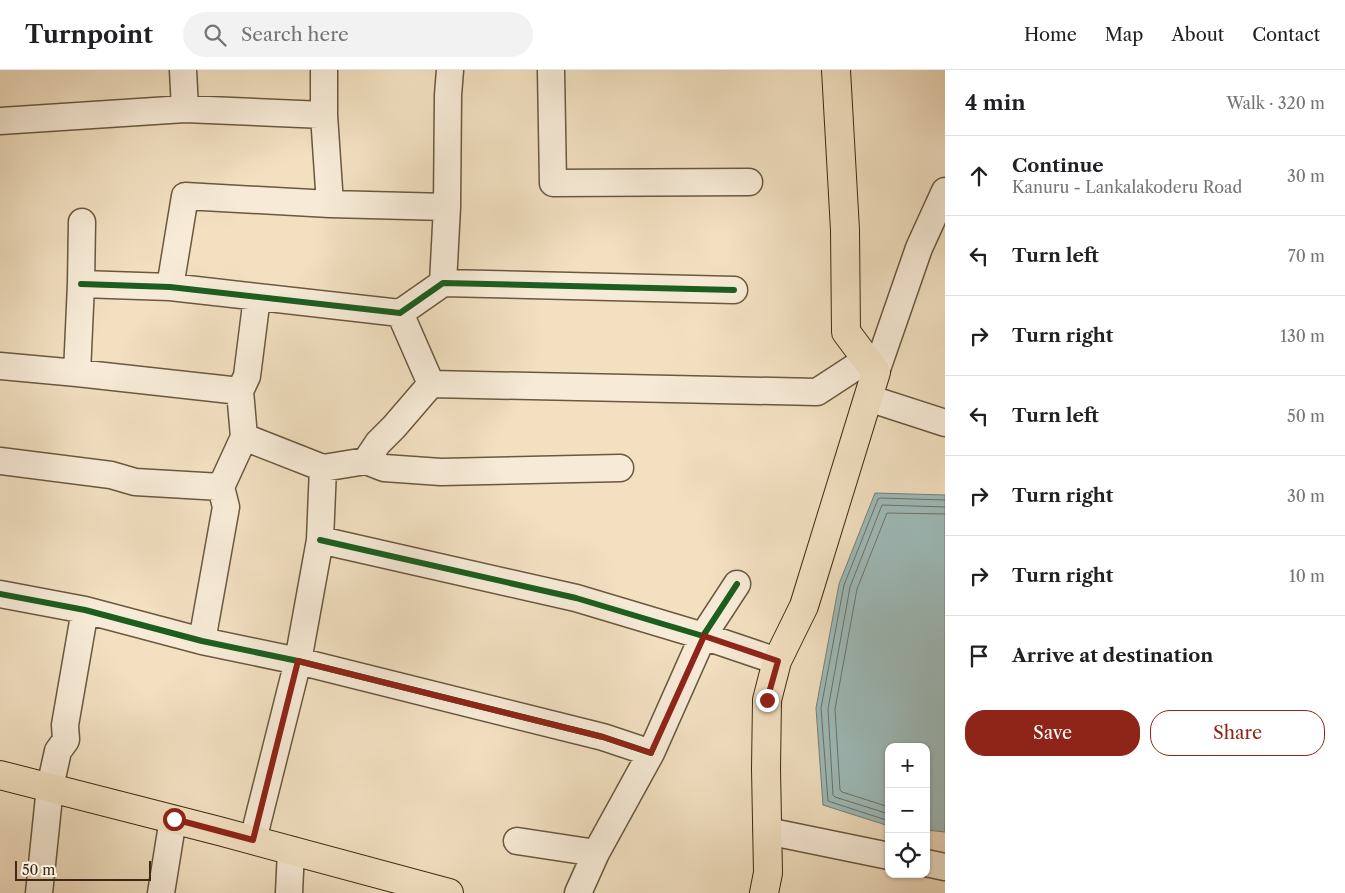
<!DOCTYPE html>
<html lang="en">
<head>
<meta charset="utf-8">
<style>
	body { margin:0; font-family:"Libre Caslon Text",serif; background:#f2f2f2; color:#202124 }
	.controls { position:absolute; right:15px; bottom:15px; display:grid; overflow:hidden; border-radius:10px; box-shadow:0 1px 4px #0004 }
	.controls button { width:45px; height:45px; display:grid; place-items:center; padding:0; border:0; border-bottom:1px solid #e0e0e0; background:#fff; color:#202124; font:25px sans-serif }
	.scale { position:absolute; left:15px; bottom:12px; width:136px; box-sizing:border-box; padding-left:5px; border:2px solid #3c2a14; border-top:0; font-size:14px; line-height:18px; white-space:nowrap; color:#3c2a14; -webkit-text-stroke:4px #f7ebd7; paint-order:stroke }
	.stop { position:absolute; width:15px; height:15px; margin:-11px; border:4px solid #8f2418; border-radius:50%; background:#fff }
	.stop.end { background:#8f2418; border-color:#fff; box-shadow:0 1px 5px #0008 }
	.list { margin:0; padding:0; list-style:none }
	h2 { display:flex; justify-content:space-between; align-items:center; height:65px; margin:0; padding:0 20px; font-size:21px }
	h2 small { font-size:16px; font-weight:400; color:#757577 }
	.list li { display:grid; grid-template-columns:32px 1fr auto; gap:15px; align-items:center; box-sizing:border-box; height:80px; padding:0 20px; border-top:1px solid #e0e0e0 }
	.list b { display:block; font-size:19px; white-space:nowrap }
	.list p { margin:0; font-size:16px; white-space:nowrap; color:#757577 }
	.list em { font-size:16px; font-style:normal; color:#757577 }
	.actions { display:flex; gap:10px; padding:15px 20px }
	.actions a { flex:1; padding:11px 0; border:1px solid #8f2418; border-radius:20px; text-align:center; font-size:18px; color:#8f2418 }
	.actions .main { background:#8f2418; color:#fff }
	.icon { flex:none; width:28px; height:28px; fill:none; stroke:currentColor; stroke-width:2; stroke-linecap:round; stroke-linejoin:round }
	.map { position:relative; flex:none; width:945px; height:823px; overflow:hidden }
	header { display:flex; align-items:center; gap:30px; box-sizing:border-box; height:70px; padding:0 25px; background:#fff; border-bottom:1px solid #e0e0e0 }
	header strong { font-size:24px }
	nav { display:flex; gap:28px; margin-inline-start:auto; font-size:18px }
	.search { width:350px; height:45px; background:#f2f2f2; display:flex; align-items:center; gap:12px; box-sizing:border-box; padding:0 18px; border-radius:28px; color:#757577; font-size:19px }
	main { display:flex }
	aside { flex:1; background:#fff }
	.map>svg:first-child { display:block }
	.water { fill:#9dbbba; stroke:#768178 }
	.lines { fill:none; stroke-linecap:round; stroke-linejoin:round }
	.shore { stroke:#6c7267; stroke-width:1 }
	.minor-casing { stroke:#6a583f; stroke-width:29 }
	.major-casing { stroke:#3c2a14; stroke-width:30 }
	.minor { stroke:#f7ebd7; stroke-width:26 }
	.major { stroke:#f2e0c1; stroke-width:28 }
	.cycleway-casing { stroke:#f7ebd7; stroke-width:9 }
	.cycleway { stroke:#1b5e20; stroke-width:6 }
	.route { stroke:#8f2418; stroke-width:6 }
</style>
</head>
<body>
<header>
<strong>Turnpoint</strong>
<div class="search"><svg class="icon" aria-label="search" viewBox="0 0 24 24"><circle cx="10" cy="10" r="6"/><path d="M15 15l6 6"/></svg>Search here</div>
<nav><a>Home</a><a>Map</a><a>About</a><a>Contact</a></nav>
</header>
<main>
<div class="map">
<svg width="945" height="823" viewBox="0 0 945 823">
	<rect width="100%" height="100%" fill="#f2e0c1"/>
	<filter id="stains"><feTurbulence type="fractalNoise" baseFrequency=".004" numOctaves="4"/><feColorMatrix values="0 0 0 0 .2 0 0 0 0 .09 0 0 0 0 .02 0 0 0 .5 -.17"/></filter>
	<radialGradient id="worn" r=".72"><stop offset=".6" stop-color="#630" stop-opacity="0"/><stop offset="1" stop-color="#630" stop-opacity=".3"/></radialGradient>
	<!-- water -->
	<path class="water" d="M875,423L945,425V762L926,760V677H889V756L823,735L816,638L839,514Z"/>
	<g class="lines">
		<!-- shore -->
		<path class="shore" d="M889,737L842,722L840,720L835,639L857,519L887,443L945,444
			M889,744L835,727L833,725L828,639L850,517L882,435L945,437
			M889,751L828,731L821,638L844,515L878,429L880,428L945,430"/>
		<defs>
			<path id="minor" d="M183,0L185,39
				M324,0V45L330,134
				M551,0L553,113L749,112
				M0,51L185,39L324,45
				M443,213L447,137L448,25L450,0
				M81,214L170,217L400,243L443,213L734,220
				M170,217L185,126L330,134L447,137
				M400,243L431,314
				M0,296L77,303L240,321
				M876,302L919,178L945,121
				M77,303L81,214L82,152
				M431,314L817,322L866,290
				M868,328L945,353
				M244,367L323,398L366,391L384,398L441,402L620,398
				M0,391L111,405L135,412L221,417
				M366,391L378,373L394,357L431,314
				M320,470L576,528L703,566L737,514
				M0,524L85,540L202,571L298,591L603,667L651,683
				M202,571L226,437L221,417L244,367L240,321L247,306L257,227
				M767,761L889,786
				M253,770L298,591L320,470L323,398
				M517,771L596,783
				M926,793L945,797
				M39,823L50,717L58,681L66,670L65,655L85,540
				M161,823L173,749
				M289,823L291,780
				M578,823L596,783L651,683L703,566L777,591"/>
			<path id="major" d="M0,705L219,761L449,823
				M764,823L768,803L766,699L767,630L777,591L804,536L876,302L846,262L845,160L836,0"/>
		</defs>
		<!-- minor casing -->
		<use href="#minor" class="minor-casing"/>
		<!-- major casing -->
		<use href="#major" class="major-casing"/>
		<!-- minor -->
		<use href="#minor" class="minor"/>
		<!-- major -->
		<use href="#major" class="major"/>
		<defs>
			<path id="cycleway" d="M81,214L170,217L400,243L443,213L734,220
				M320,470L576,528L703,566L737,514
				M0,524L85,540L202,571L298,591L603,667L651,683"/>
		</defs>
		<!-- cycleway casing -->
		<use href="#cycleway" class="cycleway-casing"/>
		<!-- cycleway -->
		<use href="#cycleway" class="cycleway"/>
	</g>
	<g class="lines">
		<!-- route -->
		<path class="route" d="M174,749L253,770L298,591L603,667L651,683L704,566L778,591L767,630"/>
	</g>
	<rect width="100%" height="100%" filter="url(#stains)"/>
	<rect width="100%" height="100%" fill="url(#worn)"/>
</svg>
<div class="controls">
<button>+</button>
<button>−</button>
<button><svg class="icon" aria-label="locate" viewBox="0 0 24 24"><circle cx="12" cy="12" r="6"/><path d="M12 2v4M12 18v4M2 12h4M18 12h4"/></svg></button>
</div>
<div class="scale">50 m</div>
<div class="stop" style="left:174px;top:749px"></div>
<div class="stop end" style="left:767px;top:630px"></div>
</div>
<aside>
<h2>4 min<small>Walk · 320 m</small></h2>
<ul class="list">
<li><svg class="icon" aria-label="ahead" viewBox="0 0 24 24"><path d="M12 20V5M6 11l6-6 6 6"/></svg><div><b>Continue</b><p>Kanuru - Lankalakoderu Road</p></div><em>30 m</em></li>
<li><svg class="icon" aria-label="left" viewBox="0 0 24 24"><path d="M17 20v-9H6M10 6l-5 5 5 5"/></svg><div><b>Turn left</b></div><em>70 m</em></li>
<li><svg class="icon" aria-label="right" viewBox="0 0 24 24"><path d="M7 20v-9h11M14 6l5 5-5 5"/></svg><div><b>Turn right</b></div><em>130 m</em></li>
<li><svg class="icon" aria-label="left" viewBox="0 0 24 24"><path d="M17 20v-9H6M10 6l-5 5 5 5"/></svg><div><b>Turn left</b></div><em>50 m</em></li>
<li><svg class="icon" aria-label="right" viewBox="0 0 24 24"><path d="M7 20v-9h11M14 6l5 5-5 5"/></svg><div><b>Turn right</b></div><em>30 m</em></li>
<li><svg class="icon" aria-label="right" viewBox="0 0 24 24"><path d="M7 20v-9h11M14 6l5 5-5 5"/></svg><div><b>Turn right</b></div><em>10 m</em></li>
<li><svg class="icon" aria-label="arrive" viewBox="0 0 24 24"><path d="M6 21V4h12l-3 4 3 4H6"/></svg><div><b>Arrive at destination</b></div></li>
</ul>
<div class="actions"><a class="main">Save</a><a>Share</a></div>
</aside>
</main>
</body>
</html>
